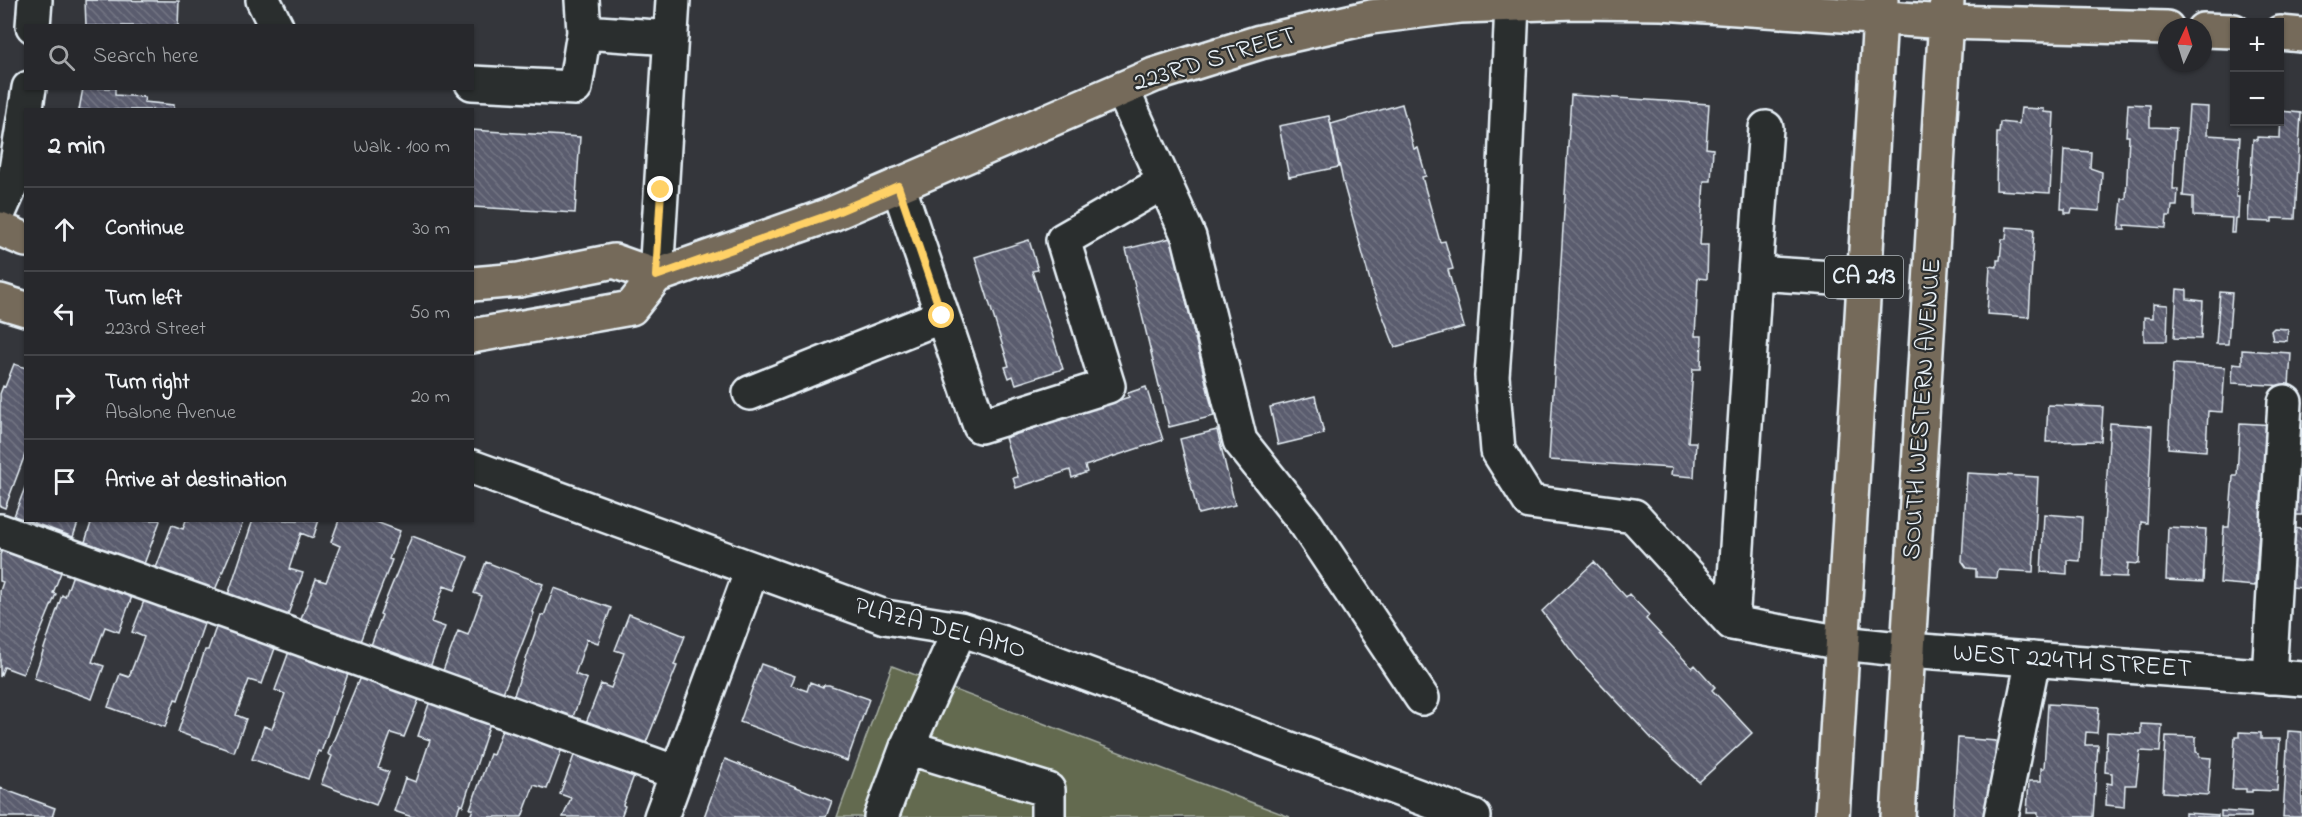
<!DOCTYPE html>
<html lang="en">
<head>
<meta charset="utf-8">
<style>
	body { margin:0; font-family:"Indie Flower",sans-serif; background:#2f3034; color:#f1f3f6 }
	.controls { position:absolute; right:18px; top:18px; display:grid; overflow:hidden; border-radius:0px; box-shadow:0 2px 4px #0004 }
	.controls button { width:54px; height:54px; display:grid; place-items:center; padding:0; border:0; border-bottom:2px solid #434448; background:#27282c; color:#f1f3f6; font:30px sans-serif }
	.compass { position:absolute; left:2158px; top:18px; width:54px; height:54px; border-radius:50%; background:#27282c; box-shadow:0 2px 4px #0004; rotate:4deg }
	.stop { position:absolute; width:18px; height:18px; margin:-14px; border:4px solid #ffd166; border-radius:50%; background:#fff }
	.stop.end { background:#ffd166; border-color:#fff; box-shadow:0 2px 6px #0008 }
	.list { margin:0; padding:0; list-style:none }
	h2 { display:flex; justify-content:space-between; align-items:center; height:78px; margin:0; padding:0 24px; font-size:26px }
	h2 small { font-size:20px; font-weight:400; color:#a4a6a9 }
	.list li { display:grid; grid-template-columns:39px 1fr auto; gap:18px; align-items:center; box-sizing:border-box; height:84px; padding:0 24px; border-top:2px solid #434448 }
	.list b { display:block; font-size:22px; white-space:nowrap }
	.list p { margin:0; font-size:20px; white-space:nowrap; color:#a4a6a9 }
	.list em { font-size:20px; font-style:normal; color:#a4a6a9 }
	.icon { flex:none; width:33px; height:33px; fill:none; stroke:currentColor; stroke-width:2; stroke-linecap:round; stroke-linejoin:round }
	.map { position:relative; flex:none; width:2302px; height:817px; overflow:hidden }
	.search { position:absolute; background:#27282c; box-shadow:0 2px 4px #0004; left:24px; top:24px; width:450px; height:66px; display:flex; align-items:center; gap:15px; box-sizing:border-box; padding:0 21px; border-radius:0px; color:#a4a6a9; font-size:22px }
	.panel { position:absolute; background:#27282c; box-shadow:0 2px 4px #0004; left:24px; top:108px; width:450px; height:414px; border-radius:0px }
	.map>svg:first-child { display:block }
	.park { fill:#646a50; stroke:#a6aea4; stroke-width:1.5 }
	.building { fill:url(#building-back-hatch); stroke:#e8f1f8; stroke-width:1.5 }
	.lines { fill:none; stroke-linecap:round; stroke-linejoin:round }
	.minor-casing { stroke:#e8f1f8; stroke-width:38 }
	.major-casing { stroke:#e8f1f8; stroke-width:38 }
	.minor { stroke:#2a2d2e; stroke-width:33 }
	.major { stroke:#746a5a; stroke-width:33 }
	.route { stroke:#ffd166; stroke-width:8 }
	.labels { text-anchor:middle; dominant-baseline:central; stroke-width:4.5; stroke-linejoin:round; paint-order:stroke }
	.shield { fill:#2a2d2e; stroke:#afb6bb; stroke-width:1.5 }
	.shield-label { font-size:24px; font-weight:bold; fill:#e8f1f8 }
	.street-label { font-size:26px; fill:#e8f1f8; stroke:#2a2d2e }
</style>
</head>
<body>
<div class="map">
<svg width="2302" height="817" viewBox="0 0 2302 817">
	<defs>
		<pattern id="building-back-hatch" width="6" height="6" patternUnits="userSpaceOnUse" patternTransform="scale(1.5)"><rect width="6" height="6" fill="#5a5c6e"/><path d="M-1 5l2 2M0 0l6 6M5-1l2 2" fill="none" stroke="#727483"/></pattern>
	</defs>
	<rect width="100%" height="100%" fill="#34363b"/>
	<filter id="ink" filterUnits="userSpaceOnUse"><feTurbulence type="fractalNoise" baseFrequency=".0167" numOctaves="2"/><feDisplacementMap in="SourceGraphic" scale="12" xChannelSelector="R" yChannelSelector="G"/><feConvolveMatrix kernelMatrix="1 2 1 2 8 2 1 2 1" color-interpolation-filters="sRGB"/></filter>
	<g filter="url(#ink)">
		<!-- park -->
		<path class="park" d="M892,666L1290,817H837Z"/>
		<!-- building -->
		<path class="building" d="M85,0L179,1L178,26H86Z
			M83,88H115V95L145,97L144,102L174,105V110H79Z
			M1571,95L1709,104L1706,148L1713,149L1711,181H1704L1700,245H1708L1707,279L1698,278L1695,336H1702L1701,369H1693L1688,442H1696L1694,477L1671,475L1672,468L1549,460Z
			M1402,104L1414,149L1418,148L1426,176L1422,177L1440,242L1445,241L1453,269L1448,270L1464,327L1395,347L1372,288L1343,182L1331,124Z
			M2128,104L2150,105V127L2176,128L2173,189H2178L2177,206H2172L2171,216H2167L2166,228L2125,225V230H2119L2122,199H2126L2129,136H2126Z
			M2189,106L2208,107L2207,135L2240,137L2236,197H2239L2238,218H2236L2235,233H2231L2232,218L2193,216V197L2183,196Z
			M2021,108L2044,109V112L2054,113L2050,193L1996,190L1997,133H1999L2000,122L2019,124Z
			M2281,111L2301,113L2295,219L2272,218V222L2248,221L2253,139L2257,140V137L2280,138Z
			M1329,116L1339,167L1289,177L1279,126Z
			M472,130L580,137L575,213L472,207Z
			M2064,150L2091,152L2090,168L2102,172L2100,211L2072,209L2071,213H2065V209H2061Z
			M2007,227L2034,229L2029,317L1987,314L1990,266L1997,267V260H2000L2002,239H2006Z
			M1171,238L1214,416L1169,427L1126,249Z
			M1029,240L1038,270L1032,271L1063,369L1016,384L1013,376L1009,378L1005,367L1009,366L975,257Z
			M2177,289L2187,290V299L2203,301L2201,339L2174,338Z
			M2220,292L2232,293L2228,344H2216Z
			M2153,304L2168,305L2167,341H2144V317L2153,318Z
			M2274,328L2288,329L2287,341L2273,340L2271,331Z
			M2242,350L2291,353L2289,386L2232,383L2233,363L2242,364Z
			M14,364L26,368V452L5,508L0,506V394L3,386L5,387Z
			M2173,364L2225,367L2222,412L2208,411L2206,451L2168,448Z
			M1146,387L1163,440L1085,466L1087,472L1072,478L1070,470L1016,488L1013,478L1018,477L1005,438L1129,397L1128,393Z
			M1315,396L1324,434L1278,445L1270,407Z
			M2048,405L2103,407L2101,441L2046,442Z
			M2298,421L2302,422V515H2292Z
			M2110,423L2152,426L2147,523L2141,522L2139,564L2128,563L2127,577L2101,576Z
			M2240,423L2276,425L2264,534L2259,533L2255,586L2220,583L2224,527H2229L2233,476H2237Z
			M1217,430L1235,505L1198,514L1180,439Z
			M1967,473L2038,477L2033,572L1998,570L1997,578L1976,577V569L1967,568L1962,561Z
			M26,485V520L14,516Z
			M2044,514L2082,517L2080,561L2067,560V574L2041,572Z
			M26,520H79L73,537Z
			M92,520H159L160,521L144,564L85,542Z
			M186,520H244L215,590L156,568L172,525L183,529Z
			M253,520H319L313,538L301,533L289,569L303,573L287,617L228,595Z
			M339,520H371L400,531L389,559L392,560L359,644L300,622L316,579L326,582L340,546L331,542Z
			M2168,527L2206,529L2203,582L2166,580Z
			M2291,528L2302,529V588L2291,587Z
			M412,536L468,557L455,590L444,586L431,622L445,627L429,670L370,648L382,615L380,614Z
			M6,540L65,562L53,593L56,594L23,674L4,667L0,677V591L3,582L0,581V555Z
			M486,562L543,584L532,612L534,613L501,698L441,676L458,631L468,635L482,596L474,593Z
			M1594,562L1626,597L1629,594L1649,615L1646,619L1692,668L1695,665L1715,687L1712,690L1752,733L1699,782L1653,740L1576,657L1542,611Z
			M76,566L135,588L119,632L105,627L92,662L104,666L92,699L34,678L62,595L65,597Z
			M554,588L611,608L598,643L587,639L575,674L587,679L571,722L512,701L541,615L544,616Z
			M147,593L207,615L178,700L175,699L165,727L108,707L120,674L129,677L144,637L132,632Z
			M629,614L685,636L674,665L677,666L643,750L584,728L601,684L611,688L624,653L615,650Z
			M219,619L278,640L262,684L249,680L236,715L246,719L234,752L178,732L205,650H208Z
			M291,646L350,668L321,752L318,751L308,779L252,759L264,726L272,729L285,694L275,690Z
			M761,664L795,676L791,685L807,691L810,682L823,687L824,685H829L869,699L847,761L740,722Z
			M362,672L421,694L404,737L391,733L378,768L389,772L376,805L321,784L332,756L328,754Z
			M431,698L491,720L463,806L460,804L456,817H412L394,811L405,778L416,782L430,740L418,736Z
			M2048,704L2099,707L2097,733L2086,732L2085,745H2098L2093,817H2038V813H2027L2029,781H2041V768H2044Z
			M504,724L563,746L547,789L534,785L522,817H470L473,809H470L490,754L493,755Z
			M2141,724L2162,725L2160,752L2140,751L2136,785H2125L2124,807L2106,805L2107,783L2112,784V773L2105,772L2107,732L2141,734Z
			M2288,731L2302,732V817H2283Z
			M2239,732L2261,733V739H2280L2277,791L2252,790V792H2246V789H2232L2235,737H2239Z
			M2166,736L2196,737V752L2199,753V757L2211,758L2208,795L2163,792Z
			M1958,738L1996,741L1991,817H1953Z
			M576,750L635,773L623,805L625,806L621,817H563L571,798L560,794Z
			M725,759L832,801L826,817H704Z
			M0,788L55,808L52,817H0Z
			M2221,811L2251,813V817H2221Z
			M2185,813L2218,815V817H2185Z"/>
		<g class="lines">
			<defs>
				<path id="minor" d="M263,0L276,26
					M1512,4L1502,235L1492,376L1498,451L1530,502L1634,516L1732,623L1842,643L1908,650L2302,679
					M33,26L35,0
					M584,32L671,38
					M472,83L575,88L584,32L582,0
					M1122,89L1189,237L1240,441L1306,524L1422,698
					M898,185L980,426L1108,386L1063,240L1164,182
					M0,210L15,176L29,88
					M1755,273L1766,128
					M656,276L673,0
					M750,393L942,316
					M472,467L885,617L960,629L1003,643L1474,817
					M0,531L677,773
					M1732,623L1755,273L1864,280
					M2269,677L2285,402
					M907,747L1048,790V817
					M661,817L752,570
					M881,817L907,747L960,629
					M2001,817L2033,659"/>
				<path id="major" d="M2203,30L2234,31
					M2280,33L2302,35
					M0,229L26,240
					M656,276L832,214L1154,75L1260,42L1371,17L1460,6L1575,2L1662,3L1946,22L2167,28
					M472,284L519,280L614,261L656,276
					M0,301L26,309
					M472,336L631,308L656,276
					M1832,817L1881,0
					M1898,817L1947,1"/>
			</defs>
			<!-- minor casing -->
			<use href="#minor" class="minor-casing"/>
			<!-- major casing -->
			<use href="#major" class="major-casing"/>
			<!-- minor -->
			<use href="#minor" class="minor"/>
			<!-- major -->
			<use href="#major" class="major"/>
		</g>
	</g>
	<g class="lines" filter="url(#ink)">
		<!-- route -->
		<path class="route" d="M661,190L656,276L832,214L898,186L942,316"/>
	</g>
	<g class="labels">
		<!-- shield labels -->
		<rect class="shield" x="1825" y="256" width="78" height="42" rx="4.5"/>
		<g class="shield-label">
			<text x="1864" y="277">CA 213</text>
		</g>
		<!-- street labels -->
		<g class="street-label">
			<text transform="translate(1215 60) rotate(-17)">223RD STREET</text>
			<text transform="translate(1923 409) rotate(-86)">SOUTH WESTERN AVENUE</text>
			<text transform="translate(940 629) rotate(15)">PLAZA DEL AMO</text>
			<text transform="translate(2072 662) rotate(4)">WEST 224TH STREET</text>
		</g>
	</g>
</svg>
<div class="controls">
<button>+</button>
<button>−</button>
</div>
<svg class="compass" viewBox="-18 -18 36 36"><path d="M0-13l5 13h-10z" fill="#e53935"/><path d="M0 13l5-13h-10z" fill="#a4a6a9"/></svg>
<div class="stop" style="left:942px;top:316px"></div>
<div class="stop end" style="left:661px;top:190px"></div>
<div class="search"><svg class="icon" aria-label="search" viewBox="0 0 24 24"><circle cx="10" cy="10" r="6"/><path d="M15 15l6 6"/></svg>Search here</div>
<section class="panel">
<h2>2 min<small>Walk · 100 m</small></h2>
<ul class="list">
<li><svg class="icon" aria-label="ahead" viewBox="0 0 24 24"><path d="M12 20V5M6 11l6-6 6 6"/></svg><div><b>Continue</b></div><em>30 m</em></li>
<li><svg class="icon" aria-label="left" viewBox="0 0 24 24"><path d="M17 20v-9H6M10 6l-5 5 5 5"/></svg><div><b>Turn left</b><p>223rd Street</p></div><em>50 m</em></li>
<li><svg class="icon" aria-label="right" viewBox="0 0 24 24"><path d="M7 20v-9h11M14 6l5 5-5 5"/></svg><div><b>Turn right</b><p>Abalone Avenue</p></div><em>20 m</em></li>
<li><svg class="icon" aria-label="arrive" viewBox="0 0 24 24"><path d="M6 21V4h12l-3 4 3 4H6"/></svg><div><b>Arrive at destination</b></div></li>
</ul>
</section>
</div>
</body>
</html>
